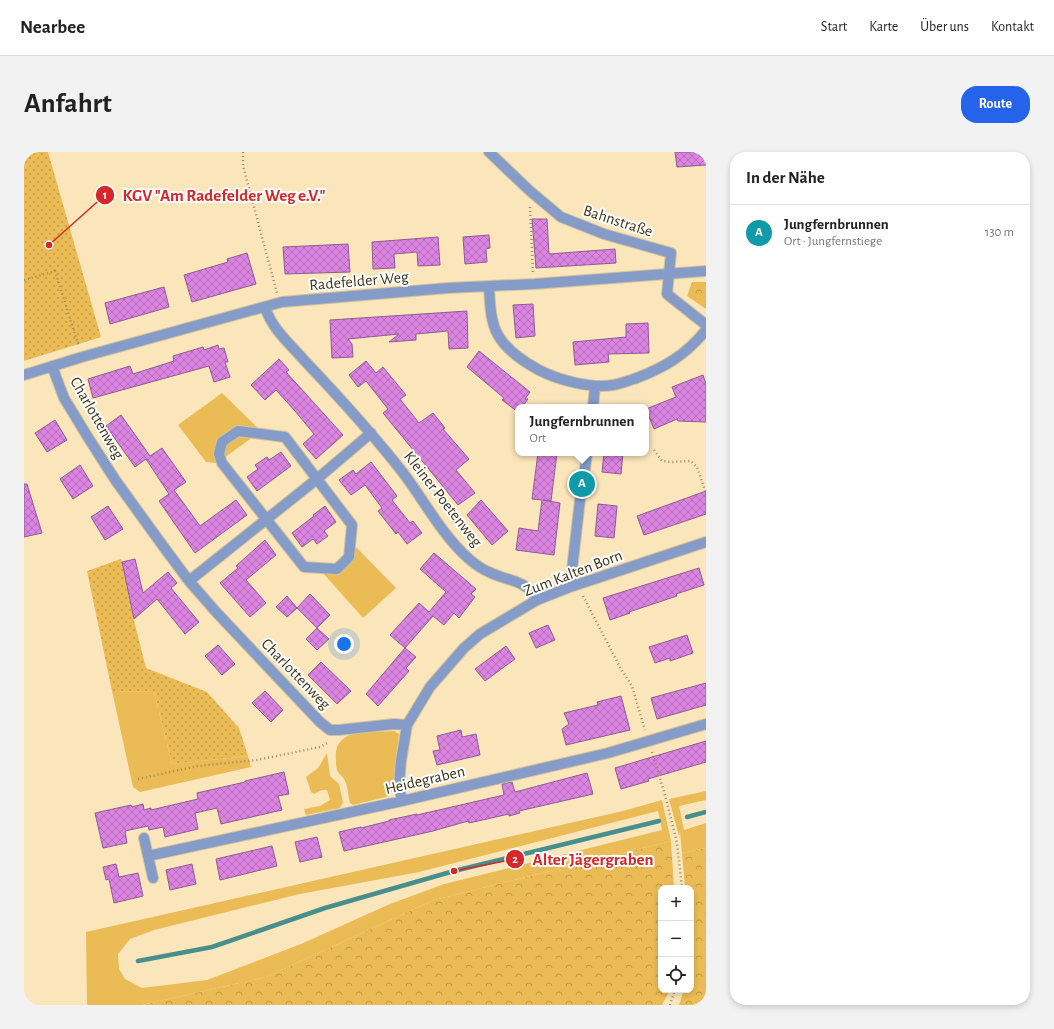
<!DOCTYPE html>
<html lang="de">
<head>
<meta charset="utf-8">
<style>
	body { margin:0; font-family:"Alegreya Sans",sans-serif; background:#f2f2f2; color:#222 }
	.controls { position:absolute; right:12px; bottom:12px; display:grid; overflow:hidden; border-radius:8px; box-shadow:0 2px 6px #0003 }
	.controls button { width:36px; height:36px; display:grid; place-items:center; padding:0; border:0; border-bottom:1px solid #e0e0e0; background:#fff; color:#222; font:20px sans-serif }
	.you { position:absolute; left:320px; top:492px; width:14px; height:14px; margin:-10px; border:3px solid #fff; border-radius:50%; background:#1a73e8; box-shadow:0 0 0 6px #1a73e833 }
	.badge { display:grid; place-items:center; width:26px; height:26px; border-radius:50%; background:#2563eb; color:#fff; font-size:13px; font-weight:700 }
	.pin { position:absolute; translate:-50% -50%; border:2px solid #fff; box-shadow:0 1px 4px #0006 }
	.popup { position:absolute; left:491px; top:252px; width:134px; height:52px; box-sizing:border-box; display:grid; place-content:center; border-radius:8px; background:#fff; filter:drop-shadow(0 1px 3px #0005); font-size:13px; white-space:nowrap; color:#767676 }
	.popup b { font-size:15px; color:#222 }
	.popup::after { content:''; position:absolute; left:50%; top:100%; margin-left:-8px; border:8px solid transparent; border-top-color:#fff }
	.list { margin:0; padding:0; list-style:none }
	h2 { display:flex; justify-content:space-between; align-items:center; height:52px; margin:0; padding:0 16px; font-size:17px }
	h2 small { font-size:13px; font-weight:400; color:#767676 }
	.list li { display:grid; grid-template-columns:26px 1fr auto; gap:12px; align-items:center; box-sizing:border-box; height:56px; padding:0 16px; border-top:1px solid #e0e0e0 }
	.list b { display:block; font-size:15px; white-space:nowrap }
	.list p { margin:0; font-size:13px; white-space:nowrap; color:#767676 }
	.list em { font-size:13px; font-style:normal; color:#767676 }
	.icon { flex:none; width:22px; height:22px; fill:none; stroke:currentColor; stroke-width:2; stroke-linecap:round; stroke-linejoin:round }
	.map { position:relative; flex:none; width:682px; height:853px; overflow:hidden; border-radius:16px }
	header { display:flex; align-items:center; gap:24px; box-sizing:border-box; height:56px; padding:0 20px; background:#fff; border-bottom:1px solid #e0e0e0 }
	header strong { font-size:19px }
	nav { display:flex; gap:22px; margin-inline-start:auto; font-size:14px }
	.intro { display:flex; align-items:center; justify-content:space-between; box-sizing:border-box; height:96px; padding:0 24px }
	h1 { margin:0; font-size:28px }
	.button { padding:10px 18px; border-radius:16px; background:#2563eb; color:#fff; font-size:14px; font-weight:700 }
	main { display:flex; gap:24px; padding:0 24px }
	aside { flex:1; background:#fff; border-radius:16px; box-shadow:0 2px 6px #0003 }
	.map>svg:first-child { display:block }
	.grass { fill:#ebbc56; fill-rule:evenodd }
	.forest { fill:url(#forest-crowns) }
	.garden { fill:url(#garden-dots) }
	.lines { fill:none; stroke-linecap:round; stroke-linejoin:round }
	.stream { stroke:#488e8c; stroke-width:4.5 }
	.building { fill:url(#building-cross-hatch); stroke:#8d5c91 }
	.minor-casing { stroke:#d6c29a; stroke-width:12 }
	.path { stroke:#9a8964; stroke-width:2.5; stroke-dasharray:1 3; stroke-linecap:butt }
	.minor { stroke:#859cc9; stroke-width:10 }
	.labels { text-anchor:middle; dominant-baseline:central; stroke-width:4; stroke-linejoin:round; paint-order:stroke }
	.street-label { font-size:16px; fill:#403214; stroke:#fff }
	.leader { fill:none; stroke:#d62828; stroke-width:1.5 }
	.callout-dot { fill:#d62828; stroke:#fff; stroke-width:1.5 }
	.mark-label { font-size:12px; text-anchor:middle; font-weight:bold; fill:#fff }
	.callout-label { font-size:17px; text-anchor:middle; font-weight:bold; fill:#d62828; stroke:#fff; stroke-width:4; stroke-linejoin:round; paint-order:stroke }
</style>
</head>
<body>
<header>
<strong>Nearbee</strong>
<nav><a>Start</a><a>Karte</a><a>Über uns</a><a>Kontakt</a></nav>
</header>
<div class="intro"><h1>Anfahrt</h1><a class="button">Route</a></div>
<main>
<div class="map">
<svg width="682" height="853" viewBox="0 0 682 853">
	<defs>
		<pattern id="forest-crowns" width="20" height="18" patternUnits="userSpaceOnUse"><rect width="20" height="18" fill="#ebbc56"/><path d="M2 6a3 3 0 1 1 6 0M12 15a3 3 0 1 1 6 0" fill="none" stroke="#c09946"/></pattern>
		<pattern id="garden-dots" width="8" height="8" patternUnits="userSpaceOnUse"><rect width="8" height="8" fill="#ebbc56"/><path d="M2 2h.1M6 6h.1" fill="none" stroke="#c09946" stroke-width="1.8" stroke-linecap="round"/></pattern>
		<pattern id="building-cross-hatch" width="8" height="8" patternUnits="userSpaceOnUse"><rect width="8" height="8" fill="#db84e2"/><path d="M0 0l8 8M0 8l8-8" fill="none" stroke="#b36db6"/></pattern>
	</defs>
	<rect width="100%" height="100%" fill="#fbe6bb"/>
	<!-- grass -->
	<path class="grass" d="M198,241L237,279L193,311L182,310L154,273Z
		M330,393L372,436L339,466L298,420L315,421L329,408Z
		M88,539L130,540L148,612L224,604L227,615L116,640L109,635Z
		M370,579L375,582L369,635L367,641L362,645L329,653L326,651C324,644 324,633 320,627C319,625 316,623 314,620C312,617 312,612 312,609C310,591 319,583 337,580C348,579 359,580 370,579Z
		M303,601L306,624L315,632L319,650L316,656L282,663L280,657L296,654L306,648L303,638H298L290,642L287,640L282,625L294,616Z
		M682,639V648L655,654L660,678L682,671V696L658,701L656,681L655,684L645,647Z
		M638,648L647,689L410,748L242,825L118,853H63L62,780L599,659ZM634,659L638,678L420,732L366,752L277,792L183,828L118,836L101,827L95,817L94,802L106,787L130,778L276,742L395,720Z"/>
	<!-- forest -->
	<path class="forest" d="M668,130H682V157L663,144Z
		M647,689L650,736H637V838H646L638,853H118L242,825L410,748Z
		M682,696V853H655L660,838H667V736H661L658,701Z"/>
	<!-- garden -->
	<path class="garden" d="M0,0H24L77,185L0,209Z
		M97,407L110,469L122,516L183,540L215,576L224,604L148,612L130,540L88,539L63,419Z"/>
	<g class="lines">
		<!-- stream -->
		<path class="stream" d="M663,665L682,660
			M114,809L188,795L301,756L430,719L635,669"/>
	</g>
	<!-- building -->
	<path class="building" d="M651,0H682V13L653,15Z
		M508,67H523L525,102L591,97L592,111L512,116Z
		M465,83L466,96L462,97L463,110L441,112L439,85Z
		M414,85L416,113L394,114L393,100L370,102L371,116L349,117L348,90Z
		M324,92L326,120L261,122L259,95Z
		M223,101L232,132L168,150L160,123L204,110L203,107Z
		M140,135L145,155L86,172L81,151Z
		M509,152L511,184L492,186L489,153Z
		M443,159L444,196L425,197L424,179L392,182V188L365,190L375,182L324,187L328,192L329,205L308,206L306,168Z
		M624,171L625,201L584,202L585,210L551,213L549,190L602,185V172Z
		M194,193L195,197L200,196L204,210H201L206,225L190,230L185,214L69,246L64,227L106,214L109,222L150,209L149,204L179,195L180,198Z
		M455,199L506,240L501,247H504L498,255H494V260L478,248L480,246L443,215Z
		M255,207L265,218L262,220L319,283L292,307L279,292L290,282L271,259L252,238L241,248L227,233Z
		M342,209L352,221L359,215L382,243L376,247L395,271L409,261L421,276L419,277L445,307L432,318L451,341L434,353L359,261L364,257L342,229L334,235L325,223Z
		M679,223L682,232V270L654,269L653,267L630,277L622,257L652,245L648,235Z
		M97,263L126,304L138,296L162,330L150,338L176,374L212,348L223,363L171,401L135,349L145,342L122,307L111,315L82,274Z
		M31,268L43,288L23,300L11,281Z
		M257,300L267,314L233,339L223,325L234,317L231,313L243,305L245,308Z
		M514,301H533L527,349L519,348L536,351L530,403L492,398L495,376L514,379L518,348L508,347Z
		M580,301H599L597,322L578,320Z
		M347,310L373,344L368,348L386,371L389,369L398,381L383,392L374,380L372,382L354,359L358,356L341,333L327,343L315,328L329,318L332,322Z
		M56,313L69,334L49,347L36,327Z
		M0,332H3L18,381L0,385Z
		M682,339V362L620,383L613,364Z
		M457,348L484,379L468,393L443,363Z
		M574,352L593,354L590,386L571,384Z
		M84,354L99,377L81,388L67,365Z
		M301,354L312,370L300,379L304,384L293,392L289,387L278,395L268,381L290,364L289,363Z
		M241,388L252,403L222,428L242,451L226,465L196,431L214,416L212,414Z
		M410,401L452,437L447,442L451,445L435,466L430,461L420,473L409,464L381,496L366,483L395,451L405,460L422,440L396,417Z
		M111,407L119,441L144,420L153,431L147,436L175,470L161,482L133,447L110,467L98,410Z
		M675,416L680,433L652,442L653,444L605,460L606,461L586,468L579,446Z
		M286,442L306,463L293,476L273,456Z
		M263,444L273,456L263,465L252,455Z
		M524,473L531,488L512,496L505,481Z
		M293,476L305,487L293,498L282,487Z
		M663,483L669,501L646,509V506L631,511L625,495Z
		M194,493L211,512L198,523L181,504Z
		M482,494L491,507L461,529L451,517Z
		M381,496L392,505L382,516L385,519L354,554L342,542Z
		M297,510L327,539L313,552L284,523Z
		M682,531V553L633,567L627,546Z
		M241,539L259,558L247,570L228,551Z
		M597,544L606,578L542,593L538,577L545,572L540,561L574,553L573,550Z
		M437,578L438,585L452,582L456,603L413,613L409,599L416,598L413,584Z
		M682,589V610L624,627L625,629L597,637L591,616Z
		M260,620L265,642L254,644L258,658L197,672L193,656L171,661L174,677L141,685L139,675L125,678L124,674L101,679L103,691L79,696L71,661L107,653L108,655L119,652L120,658L127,656V658L174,647L173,641L221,630V629Z
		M563,621L569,642L495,659L496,661L485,664V662L445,671L444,669L409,679L320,699L315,680L337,675V676L365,669V668L393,662V663L480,643L478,632L488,630L491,640Z
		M293,685L298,705L276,710L271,690Z
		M248,694L253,714L196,728L192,707Z
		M92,712L95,725L114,721L119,744L90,751L85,727L82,728L79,715Z
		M168,712L172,732L146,738L142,718Z"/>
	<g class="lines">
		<defs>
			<path id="minor" d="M465,0L506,39L537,65L580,82L647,101L643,142L682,173
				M465,135C466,150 466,169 474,183C483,199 500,210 515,218C534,228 568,237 589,233C596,232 603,229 610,227C640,216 662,203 682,178
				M241,155C248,177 265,191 280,208C315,245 349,282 380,322C401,350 418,383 445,407C451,412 457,417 465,420C484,430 501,426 513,448
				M28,214L40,246L65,287L92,329L139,394L165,429L193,461L296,570L306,578H315L370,572L383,573
				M0,223L58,205L258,150L424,136L510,132L682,119
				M569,255L571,234
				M214,279L261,285L328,373L325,405L313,417L280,415L198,311L195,302L198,290Z
				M561,317L563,301
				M165,429L293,327L347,281
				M546,435L556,348
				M378,649L375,634L377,609L383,573L406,535L440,496L456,482L513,448L546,435L682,390
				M120,686L129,726
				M124,704L378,649L584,601L682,572"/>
		</defs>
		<!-- minor casing -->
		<use href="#minor" class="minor-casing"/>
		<!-- path -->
		<path class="path" d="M219,0V13L222,25L253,141
			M506,55L509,120
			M0,128L31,119L55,195
			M630,298L638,309L648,310L667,309L673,315L682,341
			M561,317L569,327L567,339L556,348L547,337L549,325Z
			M559,444L597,517L608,534L621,578
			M628,600L641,643L653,691L658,736
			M114,627L174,614L233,608L296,595L305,590
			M646,853L651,838"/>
		<!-- minor -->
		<use href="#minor" class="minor"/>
	</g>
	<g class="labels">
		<!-- street labels -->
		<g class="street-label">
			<text transform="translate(594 69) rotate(18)">Bahnstraße</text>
			<text transform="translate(335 129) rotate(-5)">Radefelder Weg</text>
			<text transform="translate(73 266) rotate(60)">Charlottenweg</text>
			<text transform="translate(419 347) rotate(52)">Kleiner Poetenweg</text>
			<text transform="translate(549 421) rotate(-21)">Zum Kalten Born</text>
			<text transform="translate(272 522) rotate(46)">Charlottenweg</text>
			<text transform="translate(401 628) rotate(-13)">Heidegraben</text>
		</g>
	</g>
	<!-- callouts -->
	<path class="leader" d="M25 93L81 43M430 719L491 707"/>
	<g class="callout-dot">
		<circle cx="25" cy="93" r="4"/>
		<circle cx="430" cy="719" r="4"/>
		<circle cx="81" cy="43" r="10"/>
		<circle cx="491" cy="707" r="10"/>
	</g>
	<g class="mark-label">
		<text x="81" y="47">1</text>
		<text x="491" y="711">2</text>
	</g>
	<g class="callout-label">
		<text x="200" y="49">KGV "Am Radefelder Weg e.V."</text>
		<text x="569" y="713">Alter Jägergraben</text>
	</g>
</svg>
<div class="controls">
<button>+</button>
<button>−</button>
<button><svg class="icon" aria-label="locate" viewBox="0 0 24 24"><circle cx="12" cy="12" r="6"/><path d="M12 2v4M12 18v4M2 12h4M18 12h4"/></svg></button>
</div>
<div class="you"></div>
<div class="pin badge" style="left:558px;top:332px;background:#0f9aa8">A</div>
<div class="popup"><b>Jungfernbrunnen</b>Ort</div>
</div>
<aside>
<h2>In der Nähe<small></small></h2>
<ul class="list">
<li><span class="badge" style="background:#0f9aa8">A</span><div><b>Jungfernbrunnen</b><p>Ort · Jungfernstiege</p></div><em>130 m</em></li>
</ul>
</aside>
</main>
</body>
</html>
